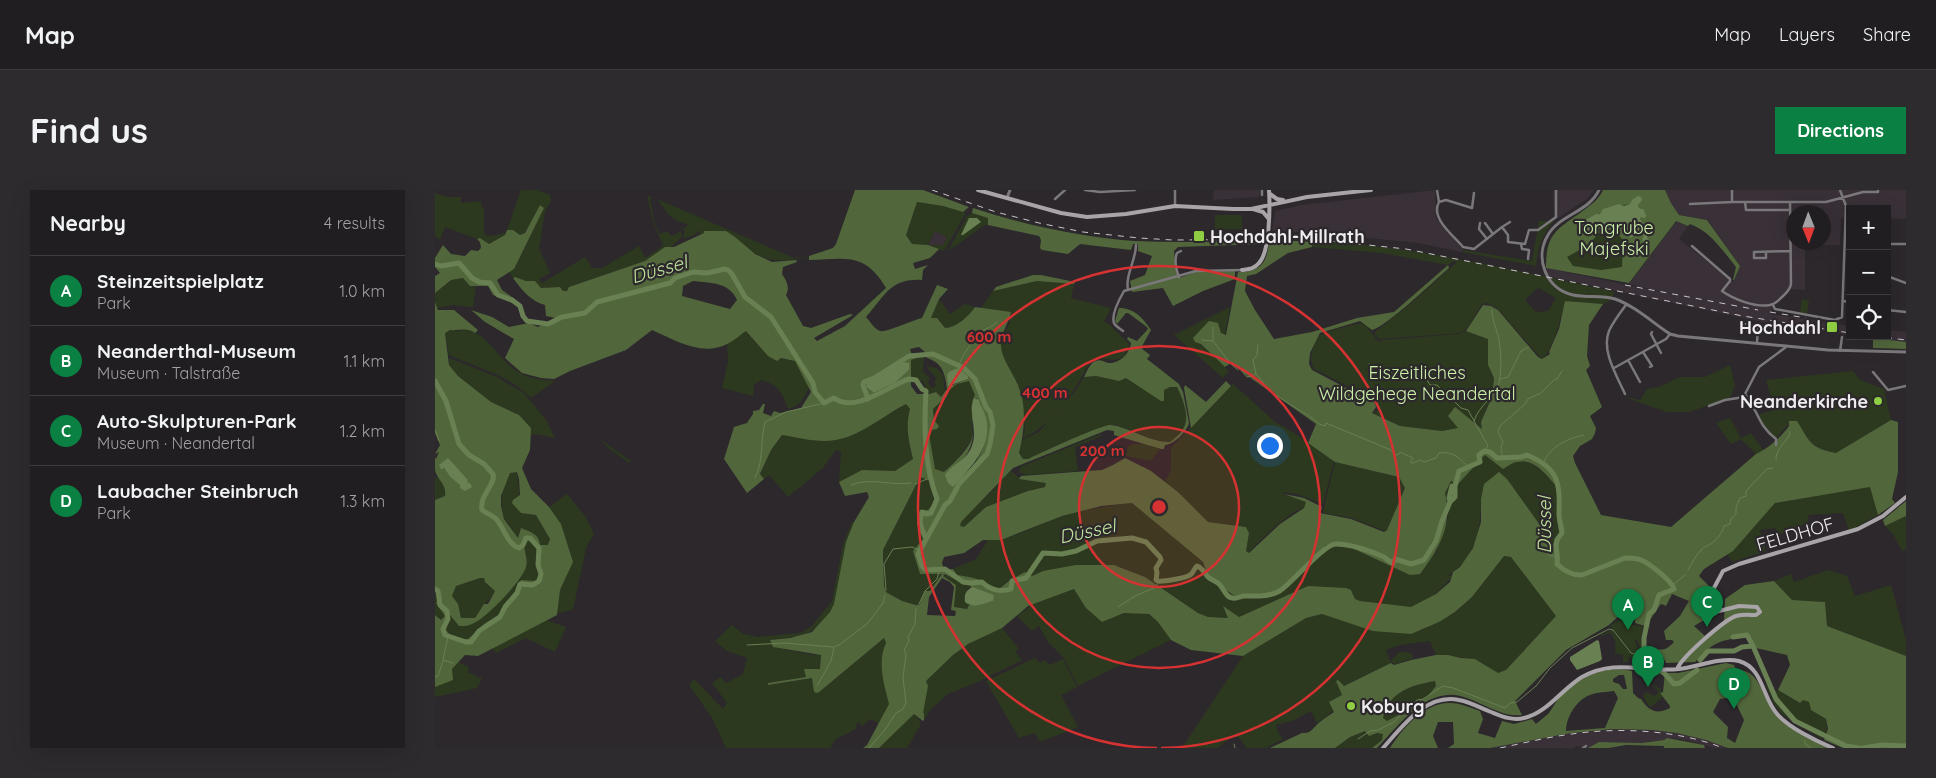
<!DOCTYPE html>
<html lang="en">
<head>
<meta charset="utf-8">
<style>
	body { margin:0; font-family:Quicksand,sans-serif; background:#2d2b2e; color:#f1f3f6 }
	.controls { position:absolute; right:15px; top:15px; display:grid; overflow:hidden; border-radius:0px; box-shadow:0 5px 20px #0002 }
	.controls button { width:45px; height:45px; display:grid; place-items:center; padding:0; border:0; border-bottom:1px solid #3e3c3f; background:#211e21; color:#f1f3f6; font:25px sans-serif }
	.compass { position:absolute; left:1351px; top:15px; width:45px; height:45px; border-radius:50%; background:#211e21; box-shadow:0 5px 20px #0002; rotate:179deg }
	.you { position:absolute; left:834px; top:255px; width:18px; height:18px; margin:-12px; border:4px solid #fff; border-radius:50%; background:#1a73e8; box-shadow:0 0 0 8px #1a73e833 }
	.badge { display:grid; place-items:center; width:32px; height:32px; border-radius:50%; background:#0b8043; color:#fff; font-size:16px; font-weight:700 }
	.pin { position:absolute; translate:-50% -41px; filter:drop-shadow(0 1px 2px #0008) }
	.pin::after { content:''; position:absolute; top:26px; width:18px; height:15px; background:inherit; clip-path:polygon(0 0,100% 0,50% 100%) }
	.list { margin:0; padding:0; list-style:none }
	h2 { display:flex; justify-content:space-between; align-items:center; height:65px; margin:0; padding:0 20px; font-size:21px }
	h2 small { font-size:16px; font-weight:400; color:#a2a2a5 }
	.list li { display:grid; grid-template-columns:32px 1fr auto; gap:15px; align-items:center; box-sizing:border-box; height:70px; padding:0 20px; border-top:1px solid #3e3c3f }
	.list b { display:block; font-size:19px; white-space:nowrap }
	.list p { margin:0; font-size:16px; white-space:nowrap; color:#a2a2a5 }
	.list em { font-size:16px; font-style:normal; color:#a2a2a5 }
	.icon { flex:none; width:28px; height:28px; fill:none; stroke:currentColor; stroke-width:2; stroke-linecap:round; stroke-linejoin:round }
	.map { position:relative; flex:none; width:1471px; height:558px; overflow:hidden; border-radius:0px }
	header { display:flex; align-items:center; gap:30px; box-sizing:border-box; height:70px; padding:0 25px; background:#211e21; border-bottom:1px solid #3e3c3f }
	header strong { font-size:24px }
	nav { display:flex; gap:28px; margin-inline-start:auto; font-size:18px }
	.intro { display:flex; align-items:center; justify-content:space-between; box-sizing:border-box; height:120px; padding:0 30px }
	h1 { margin:0; font-size:35px }
	.button { padding:12px 22px; border-radius:0px; background:#0b8043; color:#fff; font-size:18px; font-weight:700 }
	main { display:flex; gap:30px; padding:0 30px }
	aside { flex:1; background:#211e21; border-radius:0px; box-shadow:0 5px 20px #0002 }
	.map>svg:first-child { display:block }
	.built { fill:#393038; fill-rule:evenodd }
	.green { fill:#2c391f; fill-rule:evenodd }
	.forest { fill:#51673b; fill-rule:evenodd }
	.water { fill:#698053 }
	.lines { fill:none; stroke-linecap:round; stroke-linejoin:round }
	.stream { stroke:#698053; stroke-width:1 }
	.river { stroke:#698053; stroke-width:5 }
	.minor { stroke:#7a787a; stroke-width:2.5 }
	.tertiary { stroke:#7a787a; stroke-width:3 }
	.secondary { stroke:#a8a4a8; stroke-width:4 }
	.rail { stroke:#c8c5c8; stroke-width:1; stroke-dasharray:6 6; stroke-linecap:butt }
	.ring { fill:none; stroke:#d73232; stroke-width:2.5 }
	.poi-dot { fill:#8fcd42; stroke:#2c282c; stroke-width:2 }
	.labels { text-anchor:middle; dominant-baseline:central; stroke-width:4.5; stroke-linejoin:round; paint-order:stroke }
	.park-label { font-size:18px; fill:#caf0a8; stroke:#2c282c }
	.poi-label { font-size:18px; font-weight:bold; fill:#efecef; stroke:#2c282c; text-anchor:start }
	.street-label { font-size:18px; fill:#efecef; stroke:#2c282c }
	.water-label { font-size:19px; font-style:italic; fill:#bee39c; stroke:#2c282c }
	.centre { fill:#d73232; stroke:#2c282c; stroke-width:2.5 }
	.ring-label { font-size:15px; text-anchor:middle; font-weight:bold; fill:#d73232; stroke:#2c282c; stroke-width:4.5; stroke-linejoin:round; paint-order:stroke }
</style>
</head>
<body>
<header>
<strong>Map</strong>
<nav><a>Map</a><a>Layers</a><a>Share</a></nav>
</header>
<div class="intro"><h1>Find us</h1><a class="button">Directions</a></div>
<main>
<aside>
<h2>Nearby<small>4 results</small></h2>
<ul class="list">
<li><span class="badge">A</span><div><b>Steinzeitspielplatz</b><p>Park</p></div><em>1.0 km</em></li>
<li><span class="badge">B</span><div><b>Neanderthal-Museum</b><p>Museum · Talstraße</p></div><em>1.1 km</em></li>
<li><span class="badge">C</span><div><b>Auto-Skulpturen-Park</b><p>Museum · Neandertal</p></div><em>1.2 km</em></li>
<li><span class="badge">D</span><div><b>Laubacher Steinbruch</b><p>Park</p></div><em>1.3 km</em></li>
</ul>
</aside>
<div class="map">
<svg width="1471" height="558" viewBox="0 0 1471 558">
	<rect width="100%" height="100%" fill="#2c282c"/>
	<!-- built -->
	<path class="built" d="M779,0H825L824,7L778,10Z
		M1000,0L1001,29L1028,60L1027,62L983,53L882,43L837,41L840,21L866,15Z
		M1118,0H1159L1152,9L1119,31Z
		M1230,0H1471V29L1452,28V19H1415V28H1406L1405,55H1382L1381,57H1370V100L1354,99L1338,116L1336,124L1415,136V145L1332,133L1115,87L1111,78L1240,105L1194,94L1241,31L1253,36L1244,49L1298,92L1305,76L1273,30L1244,25L1236,13ZM1358,22H1388V52H1358Z
		M500,41L512,47L508,55H493Z
		M1452,140L1471,142V152L1423,146H1452Z
		M1178,539L1217,540L1242,543L1271,550L1293,558H1278L1252,550L1232,548L1229,550L1207,553L1164,552L1153,558L1141,556L1139,558H1055L1136,543Z"/>
	<!-- green -->
	<path class="green" d="M86,0H102L115,5L116,12L110,21L104,58L115,83L104,89L107,93L150,67L157,78H167L204,56L210,68L228,56L217,28L212,5L219,8H215L219,31L225,44L232,41L237,46L246,41L247,47L236,57H230L210,71L134,97L132,101H128L125,97L106,98L100,91H91L80,87L78,88L74,82L79,79L109,18L89,43L85,45L78,40H72Z
		M1226,0L1241,32L1195,92L1158,83L1113,67L1122,40L1159,13Z
		M0,3L14,7H26V13L46,11V17L49,18V44L54,46L71,43L70,45L54,54L45,48L42,49L10,37L5,50L0,46Z
		M222,9L359,68L374,66C341,74 324,72 300,47L265,44L264,40L261,44L248,49L250,40L243,36L251,38L252,35H255C231,28 236,26 222,9Z
		M482,12L508,16L531,23L509,61L493,55L477,54L471,45ZM500,41L512,47L508,55H493Z
		M537,23L553,28V35H550L513,61L532,26Z
		M780,25H807V39H780Z
		M1104,31H1119C1107,45 1103,57 1101,76L1027,62L1028,60L1097,71Z
		M877,51C979,56 1080,80 1180,102L1174,111L1168,114L1131,111L1120,147L1111,166L1108,168L1104,166L1062,118L1052,113L1047,114L1033,137L1026,143L944,149L940,145V142L975,114L1022,72L1019,71L1013,75L947,63L877,57ZM1103,98L1121,108L1113,121L1101,122L1090,110Z
		M28,88L35,96L41,97L38,117L18,115L2,118L0,112V103L16,90Z
		M602,91L639,94L636,108L676,118L669,131L676,136L694,154C689,179 671,166 658,169C651,177 647,188 641,196C628,217 610,239 588,248L590,237L585,199L568,167L565,152L574,134L576,123L546,118L558,101Z
		M504,109L515,124L530,114L540,117C534,126 521,138 510,138L502,128H496Z
		M1367,109L1374,111L1372,124L1365,123Z
		M795,117L790,145L786,143L783,133L760,152L766,154L794,181L788,188L739,145Z
		M926,133L931,136L944,152L945,150L1024,144L1031,141L1053,149V175L1059,188L1057,207L1050,221L1047,239L1037,229L1024,238L1007,241L965,236L938,223L942,221L944,215L938,209L879,179C872,168 879,154 885,145L901,139Z
		M30,139C55,144 64,172 85,183C95,189 109,190 120,191L96,208C74,185 42,178 14,165L10,143L15,140L22,141Z
		M311,141L333,166L360,171L374,197C369,208 366,216 353,219C348,204 343,194 326,190L319,195L318,206L287,198L293,172L292,154Z
		M488,166L489,167L488,182L495,188L493,192L496,198L501,196L499,191L502,189L491,176L502,178L508,185L510,201L506,207L501,202L491,204L492,199L487,190L484,192L476,188V170Z
		M14,168L62,187L89,203L111,230L120,248L100,244L95,245L96,238L84,225L56,212L23,186L14,175Z
		M1295,175L1300,196L1295,208L1254,222H1232L1189,207L1205,210L1212,199L1224,197L1244,187H1270Z
		M1418,181L1425,190L1449,199L1456,230L1402,263C1375,258 1375,252 1361,231H1354L1353,235L1341,248L1328,236L1324,224L1344,219L1335,205L1331,190Z
		M660,186C672,187 680,193 691,188L729,211V200L735,197H742C747,207 755,226 749,237C747,243 740,248 735,252C714,252 697,237 676,235C667,234 606,263 593,269H588L584,263L587,250L604,242L640,201L649,187Z
		M534,190L540,205L537,231V249L524,267L509,282L500,279L493,244L499,230L498,219L512,206L513,201L522,194Z
		M798,194L840,232L856,241L899,271L888,314L862,304L848,302L849,305L861,307L871,312L869,318C854,321 825,351 813,363L811,361L814,343L811,337L773,332L743,302L730,292L736,279V258Z
		M471,214L475,219C470,237 474,251 478,269L460,281L427,280L404,292L406,262L401,260L388,278L353,307L334,285L329,289L325,285L336,260L347,245L388,251L424,242Z
		M1295,228L1306,248L1316,243L1329,261L1321,264L1306,249L1296,254L1281,233Z
		M666,244L667,246L640,257L643,281L590,285L588,283H584L585,277Z
		M165,249L196,271L194,273L172,257Z
		M699,254H709L725,259L716,271L691,266L693,256Z
		M1051,264L1068,279C1072,277 1078,272 1082,272C1100,269 1112,286 1122,297V329L1124,343L1121,346L1119,353L1114,356L1109,349L1107,334L1105,335L1072,289L1046,309C1046,337 1041,370 1013,385L1017,386C1010,397 989,415 976,417C960,418 941,413 925,411L920,409L916,400L911,398H897L838,411L829,417L803,427L788,417L794,428L773,427L763,423L710,387L686,377L608,381L597,386L574,391L564,399C556,398 551,391 542,389C536,387 529,386 522,385L518,379L541,369L553,350C579,350 603,334 627,326C650,319 673,316 697,313L768,372L774,389L803,408L838,405L867,383L891,355L917,358L975,385L1001,362L1012,332L1014,318L1010,303L1016,290L1023,294Z
		M900,272L964,287L970,298L952,340L950,341L917,328L889,323L888,321Z
		M576,281L586,289L612,293L610,297L593,301L551,317L529,337H525V332L560,298L572,283Z
		M82,282L86,323L101,325L115,349L113,356L105,355L85,339L83,348L72,332L69,329C65,312 66,299 75,283Z
		M3,287C8,293 11,297 10,306L0,310V288Z
		M485,287L494,290C503,316 498,314 482,334L507,384L495,401H490L484,416L467,411L451,402L449,396L450,380L448,360Z
		M1435,296L1443,325L1414,341L1408,323L1373,325L1374,332L1344,345L1340,338L1325,340L1331,361L1297,372L1292,364L1298,361L1340,313Z
		M132,304L150,326L159,344L151,358L138,420L122,423L125,400L138,372L126,334L114,317Z
		M1471,326V359L1467,361L1460,347L1450,336Z
		M417,332H419L411,352L400,414C380,447 370,445 335,450L338,457L377,465L386,464L385,479H370L371,487L333,493V495L377,488L383,503L449,448L451,453L449,492L454,514L444,534L436,529L427,536L425,532L421,534L422,538L400,550L395,558H291L277,528L254,495L259,489L288,519L292,513L277,493L286,487L291,493L308,484L312,468L292,461L280,451L297,435L308,444L323,447L365,443L377,436L397,411L408,354Z
		M91,348H95L104,358L103,375L105,386L99,392L81,398V405L70,414L66,423L49,434L33,449H19L11,440L15,425L24,436C44,436 88,394 91,374C93,364 87,357 91,348Z
		M1069,366L1076,367L1121,426L1071,480L1063,483C1056,481 1052,475 1045,472C1039,468 1009,465 1001,465L995,451L965,455L951,460L956,473L908,496C907,516 898,522 882,533L876,521L857,531L841,535L843,542L848,549L831,558H812L803,547C794,548 789,552 784,558H747L808,466L871,428L887,424L910,431L987,440L1021,422L1037,407Z
		M1393,380L1412,386L1420,406L1456,395L1471,450V466L1392,436L1390,412L1357,410L1339,391L1356,384L1359,392Z
		M510,384L528,394L536,396L532,400L530,412L534,415L532,419L518,417L521,395L508,386Z
		M45,388H49L50,392L60,401C54,411 46,417 40,428H26L23,414L17,406L21,396Z
		M639,399L667,432C679,426 703,417 716,426C725,432 730,442 736,450L643,496L629,468L613,452L604,436L597,441L582,426L598,414Z
		M0,401L8,411L10,426L6,430L0,425Z
		M1187,428L1192,436L1195,434L1208,437L1206,449L1208,460L1206,461L1202,450H1200L1205,465C1191,464 1184,446 1175,436Z
		M111,430L131,437L120,462L91,448L61,463L57,458Z
		M567,438L584,459L580,461L587,470L545,491L513,504L497,518L489,530V523H487L491,491L518,465L532,454Z
		M1177,440L1192,460L1206,468L1208,473L1200,471L1194,465L1193,472H1188V465L1180,463C1181,455 1181,449 1175,443L1166,446L1165,445Z
		M968,462L977,463L978,468L960,474L957,472L956,470L962,465V463Z
		M600,468L605,473L610,470L615,475L628,469L642,497L626,505L643,537L605,552L600,543L584,548L551,491Z
		M23,472L34,477L33,482L47,489L42,498L0,507V497Z
		M1000,491L1001,496L992,507L973,516L967,523L952,531L947,528C953,502 977,495 1000,491Z
		M1215,492L1225,499L1228,507L1216,517L1213,515L1208,506L1211,502L1219,506L1224,502Z
		M1332,494L1338,499L1340,503L1343,500L1364,513L1368,510L1374,512L1376,520L1391,529L1392,543L1390,542L1387,547L1385,548L1348,525L1340,516L1331,496Z
		M479,524L485,531V536L472,558H444Z
		M930,541L949,544L947,550L937,558H900L915,547Z"/>
	<!-- forest -->
	<path class="forest" d="M420,0H488L534,17L528,22L508,16L482,12L471,45L477,54L493,55L504,59L495,68L478,73L480,79L493,75L488,80L487,90C455,88 450,106 431,127C435,131 439,139 445,141C450,143 478,130 487,128L502,95L513,99L504,109L496,128H502L510,138C521,138 534,126 540,117L576,122C574,132 567,142 566,151C564,167 579,183 584,198C592,218 589,243 584,263L588,269H593C606,263 667,234 676,235C697,238 714,252 735,252C740,248 747,243 749,237C755,226 747,207 742,197H735L729,200V211H726L691,188L684,191L661,186L649,187C652,182 655,172 661,171C665,169 669,172 673,173C685,174 695,163 696,153L692,149L693,147L702,151L713,139L712,137L693,123H691L682,134L680,131L684,118C699,118 708,128 716,140L706,158L715,165L712,169L744,194L748,202L754,233C751,243 739,254 730,255L729,259H726L679,245V241L672,240L578,278L526,332L525,336L529,337L551,317L593,301L610,297L611,293L584,289L586,286L667,280L678,275L690,268L716,281L743,302L773,332L811,337L814,343L811,361L814,363L845,334L869,318L871,312L849,304L869,308L887,317L885,323L916,329L949,342L952,340L970,298L964,287L900,272L873,253L881,234L810,184L796,173L790,177L766,154L760,152L758,148L774,131L783,133L786,143L791,145L803,82C827,82 832,72 834,51H877V57L853,63L821,84L812,86L810,101L820,120L839,149L877,142L922,128L959,122L1013,75L1014,78C1000,90 951,137 937,140L925,131L885,143L875,163L874,174L877,180L940,213L941,217L937,223L965,236L1007,241L1023,238L1013,226L1020,217L1047,239L1046,232L1057,207L1059,188L1053,175V149L1031,141L1048,115L1056,116L1063,120L1103,167L1107,169L1115,164L1114,162L1124,139L1130,111L1168,114L1154,135L1152,166L1155,176L1151,180L1167,217L1155,226L1161,238L1160,243L1157,249L1145,256L1138,266L1140,273L1166,325L1236,337L1321,264C1333,259 1346,247 1354,236V231H1362C1375,252 1375,258 1401,263L1456,230L1463,232V282L1457,309L1460,313L1443,325L1435,297L1340,313L1298,361L1269,379L1264,386L1275,397L1269,414L1274,427L1259,436L1270,446L1289,431L1290,409L1310,395L1339,391L1357,410L1390,412L1392,436L1471,466V558H1408L1389,550L1393,539L1391,529L1376,520L1374,512L1368,510L1365,513L1343,500L1355,475L1352,465L1321,458L1314,447C1286,450 1280,450 1260,472L1231,473L1228,467H1222L1221,459C1230,461 1233,458 1239,452L1237,450H1231L1229,441L1245,426L1254,411L1237,404L1231,416L1227,414L1225,415L1213,433H1210V436L1200,433V430L1186,424L1174,435L1131,460L1080,511L1087,525C1072,527 1058,519 1046,514C1038,510 1028,506 1020,505C986,502 963,537 942,558H937L947,550L948,544L942,543L934,546L930,541L915,547L900,558H835L867,543C877,544 878,537 885,532C889,528 895,525 899,522L894,512L907,505L901,491L903,490L909,496L956,473L959,475L976,470L1001,465H1013L1026,468L1040,469L1063,483L1071,480L1121,426L1076,367L1069,366L1037,407L1020,422L1004,432L976,444L938,441L887,424L871,428L808,466L756,460L736,450L723,432L714,424L689,423L667,432L651,418L639,399L593,416L567,438L533,454L518,465L491,491L493,496L488,523H489V530L488,531L479,524L444,558H428L432,555L454,514C449,494 442,472 451,453L449,448L383,503L379,502L377,488L333,495V493L371,487L369,479H385L386,465L338,457L335,450L355,448L377,442L395,422L399,414L411,352L419,332L434,307L432,302L410,306L404,292L427,280L460,281L478,269C474,251 470,237 475,219L471,214C444,228 421,251 389,251C376,251 360,247 347,245L336,260L325,284L329,289L312,303L289,269L299,237L312,233L318,224V221L324,220L328,214H330L328,223L336,226L339,221L345,223L366,218L376,202L360,171L346,168L342,171L333,166L311,141C305,145 299,151 292,154C267,167 240,150 217,140L191,160L135,181L119,189L106,188L87,183L70,168L79,149L50,132L36,120L57,127L74,137L94,133L103,137L121,128L111,126L110,115C95,111 87,100 78,88L80,87L91,91H100L106,98L125,97L128,101H132L134,97L210,71L230,57H239L269,43V41H291L300,47L320,64L337,72L361,70L362,72L348,77L347,84C352,92 355,97 351,105L368,136L376,138L415,124L418,125L379,148L382,151L410,136L451,98C430,62 411,69 374,70V66L398,58L401,54ZM258,91C276,93 294,92 302,110L295,119L247,106L248,96ZM484,157L491,163L492,168C508,173 510,184 512,199L506,207L501,202L494,204H482L476,196V170L488,166V164L477,165L475,159ZM467,173L474,180L461,192L439,203L431,197ZM517,180H520L533,189L515,196L512,184ZM534,191L540,205C532,219 541,233 537,248C534,259 517,275 509,282L500,279L494,244L496,240L502,239L504,236L499,230L498,219L512,206L513,201L522,194ZM541,208C545,211 545,214 547,218C558,244 548,268 528,286L513,281C535,269 540,252 538,228C537,221 536,215 539,209ZM1050,265L1068,279C1072,277 1078,272 1082,272C1100,268 1112,286 1122,297V329L1124,343L1119,349V353L1114,356L1109,349L1108,341L1111,340L1108,334L1105,335L1072,289L1064,282L1049,294L1046,309V332L1038,358L1025,377L1018,382L1015,392L1001,404L976,417L925,411L920,409L916,400L911,398L873,396L804,427L788,416L793,428L773,427L763,423L710,387L679,375H641L608,381L597,386L590,382L574,391L564,399C556,398 551,391 542,389C536,387 529,386 522,385L518,379L509,380L507,373L509,367L529,363L548,350H566L627,326L666,316L697,313L768,372L774,389L803,408L838,405L867,383L891,355L917,358L975,385L985,384C1004,359 1018,335 1010,303L1016,291L1023,294ZM485,287L494,290L499,305V313L493,320H485L482,334L488,349L478,361L485,384H507L495,401H490L484,416L467,411L451,402L449,396L448,360ZM510,384L528,394L536,396L535,399L538,397L558,405V411L545,415H534L532,419L519,417L521,395L508,386ZM507,388L515,392L519,397L516,420L521,421L520,426L492,425L494,407ZM1000,491L1001,496L992,507L973,516L967,523L952,531L948,528C953,502 977,495 1000,491Z
		M1168,0H1230L1236,13L1244,25L1272,30L1305,76L1299,90H1298L1301,77C1288,61 1275,41 1255,34L1253,36L1241,31L1194,93L1111,78C1111,42 1122,40 1149,20C1157,14 1164,9 1168,0ZM1195,14L1203,15L1204,18L1208,19L1205,29L1218,44L1212,47L1206,41L1196,48V43L1191,39H1185L1173,35L1162,41L1145,34L1175,18ZM1172,40H1179L1188,50L1187,77L1166,80L1138,76L1132,67L1153,55L1164,43Z
		M105,15L109,18L79,79L62,90L67,100L80,109L77,113L58,105L53,96H35L28,88L16,90L0,103V107V86L5,83L0,77V68L8,55L16,64L30,66L36,60L43,61L46,58L45,52L42,49L45,48L54,54L70,45L72,40H78L85,45L90,43Z
		M538,18C589,35 645,47 699,51C742,53 785,52 829,50L828,54L743,57L739,61L741,81L744,88L761,82L800,81V89L768,101L738,116L728,98L697,102L695,91L710,85L717,66L703,61V54H698L696,60L645,54L633,64L607,60L605,58L606,50L604,46L553,35V28L537,23Z
		M598,85H606L640,92L639,94L602,91L558,101L561,97Z
		M0,112L3,120H19L43,140L40,143C33,137 24,141 15,140L10,143L14,175L23,186L56,212L84,225L96,238L95,260L87,278L96,299L114,317L126,334L138,372L125,400L122,425L43,466L30,465L17,479L18,490L0,497V425L6,430L10,426L1,413L3,411H7L0,401V310L10,306C12,294 2,290 0,280C0,276 0,271 0,267L1,269L4,262L0,264L5,255L0,243ZM9,278L32,292L33,293L26,295L15,287ZM82,282L84,289L85,305L78,310L77,313L86,323L101,325L115,349L113,355H105C104,344 96,342 86,338L83,348L69,329L66,316V306L75,283ZM91,348H95L104,358L103,375L105,386L100,391L86,390L81,398V405L70,414L66,423L49,434L33,449H19L11,440L15,425L24,436C29,436 34,436 39,433C52,427 87,391 91,377C94,367 86,357 91,348ZM45,388H49L50,392L60,401L53,414H49L40,428H26L23,414L17,406L21,396Z
		M1438,148L1471,152V159L1438,158Z
		M791,191L796,196L756,238L749,198L750,195L771,212Z
		M1471,311V326L1450,336L1448,330Z
		M1291,473L1299,475L1302,482L1305,480C1326,482 1328,510 1340,524C1349,534 1382,550 1394,558H1293L1271,550L1242,543L1217,540L1178,539L1136,543L1055,558H1013L1019,554L1018,532H1003L998,546L1003,558H955C967,539 990,512 1015,513C1026,513 1036,518 1045,521L1048,529L1043,543L1060,548L1067,531L1079,534L1097,529L1101,534C1105,531 1109,527 1113,524C1118,518 1121,510 1127,505C1146,486 1171,475 1197,481L1198,503L1203,508L1206,509C1214,521 1221,525 1235,518V516L1225,503L1228,502L1230,483H1243ZM1184,485H1189L1192,499H1188L1184,494L1178,492V489ZM1179,501L1183,508L1170,538L1131,541C1131,528 1141,510 1155,505C1162,502 1172,502 1179,501ZM1298,507L1309,530L1300,553L1292,548L1293,537L1278,522L1285,509Z
		M1232,548L1269,555L1270,558H1229V556L1191,555L1174,558H1153L1164,552L1207,553L1229,550Z"/>
	<!-- water -->
	<path class="water" d="M1203,6L1206,7L1207,10L1203,15L1204,18L1208,19L1211,25L1210,28L1206,27L1205,29L1218,44L1212,47L1213,50L1211,52L1207,51L1209,45L1206,41L1196,48L1194,46L1196,43C1188,36 1180,41 1173,35C1165,39 1156,43 1146,40L1144,34L1161,24H1165L1168,19L1184,14L1189,16L1195,14L1197,10Z
		M534,28H542L546,32L528,45H526Z
		M467,172L474,173V180L461,192L439,203L431,197L432,193Z
		M524,178L533,186V189L513,196L512,184L515,181Z
		M539,208L544,210C545,215 549,220 550,225C560,255 536,277 518,297L513,293L510,285C517,273 534,271 538,252C542,238 533,221 539,208Z
		M13,268L32,289L33,293H35L37,297L30,301L25,298V295L15,287L9,278L6,279L4,275Z
		M538,397L559,405L558,411C548,414 539,419 530,412C529,404 531,400 538,397Z
		M1162,450L1164,451L1167,469L1165,471L1142,480L1135,470V467Z"/>
	<g class="lines">
		<!-- stream -->
		<path class="stream" d="M767,150L778,151L796,174L803,180
			M778,151V137
			M934,174L970,188L978,186
			M524,175C527,165 539,149 546,142C551,138 558,137 562,132
			M806,180L812,187L817,186L821,184L839,205H841C850,212 881,229 884,234L890,236L891,233L956,260L960,265L964,264L965,262L978,268L975,272L978,273L985,270L989,272L1001,268L1004,263C1019,261 1024,268 1034,278
			M821,184L818,170L822,165L823,155
			M980,187L992,190L995,195H1002L1005,198
			M1065,189L1073,187L1086,161L1094,157
			M1008,200L1026,218L1033,220L1053,256L1049,261
			M1039,231C1043,216 1062,205 1064,193C1067,180 1066,162 1064,150C1062,139 1057,131 1057,120
			M0,240L4,251
			M1068,269L1066,257L1068,252L1063,242L1065,236L1089,215L1093,209L1106,203L1119,190L1122,189L1127,181
			M1341,270C1340,260 1351,252 1355,244L1354,241
			M1108,273C1116,256 1131,249 1149,245
			M320,288C329,271 325,251 330,232L351,222L389,213
			M480,294L492,289H496
			M416,295C434,287 457,296 476,293
			M1111,362L1115,366
			M1116,366H1121L1123,368
			M1253,380C1257,373 1261,365 1267,359C1269,357 1272,356 1274,355C1281,351 1287,344 1289,336L1295,334L1296,329L1301,324V318L1305,308L1311,306V301L1332,279L1338,278
			M722,395L724,392
			M1238,395L1250,385
			M451,400L449,374L458,359L477,357L484,360
			M483,416L490,401L502,389L505,379
			M683,417L700,406L719,398
			M13,446L8,470L18,473
			M312,455L350,453L398,457
			M0,487L3,486L8,471
			M382,496L396,471L399,457L404,455L433,433L448,413L450,405
			M923,549L935,541L943,540L959,532L982,510L988,509L1008,496L1018,498L1070,518L1075,513L1082,512L1101,496L1115,478L1137,458L1174,439L1178,440L1196,463L1209,467
			M1370,551V554L1376,558
			M799,554L800,558
			M434,558L449,541L461,523L468,519L471,513L468,488L471,464L469,460L474,451L473,447L480,434L481,419"/>
		<!-- river -->
		<path class="river" d="M0,74L6,76L24,73L37,88L44,92L55,93L63,105L77,110L85,116L88,126L92,131L113,134L127,127L150,123L162,112L235,93L240,88L258,82L272,83L290,79L293,80L297,84L310,107L336,127L378,193L380,202L389,213L399,208C421,224 454,195 474,189L481,190L487,199L491,201C489,237 489,275 502,309L496,323L491,324L487,322C483,333 486,338 491,348
			M0,191L11,211L24,254L34,265L49,274L58,284C61,295 44,305 47,320C51,323 57,325 61,329C69,337 72,354 84,358L88,355L91,348H95L104,358L103,375L106,384L104,391L98,395L85,394L82,403L70,417L65,427L44,441L36,452H31L10,445L8,439L13,429L12,421L5,415L3,401L0,399
			M433,209L428,195L429,192L439,188L474,166L498,164L529,178L540,189L551,217L555,222L558,235L555,254L552,264L524,294L515,311L510,315L483,364L487,376L491,380L510,379L528,392L536,393L547,392C554,399 565,403 576,399L577,391L591,388L608,363L627,364L641,361L662,351L697,348L711,352L725,367L726,370L721,378L722,383L721,390L723,391C727,392 751,388 755,385C759,383 758,379 762,376C768,378 769,383 773,387C776,390 782,391 785,395C789,399 791,408 798,408C802,409 806,406 809,406C820,406 837,407 846,400C859,391 889,354 901,354C915,354 936,361 949,367C952,369 953,371 958,373L960,369L976,374L989,370L1001,351L1007,331L1015,312L1014,308L1017,296H1020L1024,281L1045,272L1044,265L1049,261L1055,262L1062,268L1086,267L1092,265C1124,278 1125,293 1124,324C1124,331 1127,337 1127,343C1116,356 1124,358 1122,374C1128,380 1138,386 1147,385L1190,368C1196,368 1201,368 1206,370C1214,373 1237,391 1239,399L1224,405L1219,420L1214,424L1209,448V467L1220,478L1229,483L1239,494L1245,493L1262,480
			M1015,312L1020,307V296
			M1298,447L1312,445L1318,456
			M1265,470L1273,461H1299L1307,457L1318,456L1341,509L1360,531L1411,556L1424,558
			M1428,558L1447,555L1471,556"/>
		<!-- minor -->
		<path class="minor" d="M650,0L665,2L700,0
			M740,0V16
			M1002,0L1004,12C995,28 1018,45 1028,57L1039,59L1067,37L1073,45V52L1090,54L1094,40H1103L1121,27V0
			M1297,0V12
			M827,5V0
			M620,9L630,0
			M1004,12L1011,10L1037,18L1039,3
			M1310,12L1311,20H1355
			M1255,14L1297,12H1391L1428,2H1443V0
			M1045,33L1044,39L1052,49
			M1050,33L1058,44
			M1067,37L1075,32
			M1086,54L1087,59L1094,60L1093,69
			M1452,54H1471
			M1257,56L1295,89V91L1287,101C1298,109 1321,118 1335,115C1341,114 1344,110 1348,106C1352,102 1355,100 1356,94L1355,12
			M1331,62V68H1319V62L1356,61
			M1452,86L1471,93
			M744,87C741,79 739,70 742,63L746,61
			M693,100C690,85 701,70 701,55
			M1408,111L1415,112
			M1338,115L1340,119L1400,130L1407,127L1411,16L1405,0
			M1452,120L1471,122
			M1309,134L1323,136L1322,153
			M688,141C686,139 680,136 679,133C676,125 685,108 689,101L761,81L807,80
			M1217,142L1216,144L1226,163
			M1405,161L1407,147
			M1208,162L1217,176L1215,177
			M1193,170L1205,192
			M1179,178L1231,149L1235,144
			M1438,182L1453,200L1471,196
			M1190,204C1182,186 1166,161 1174,141C1178,132 1185,123 1191,115
			M1310,204C1323,220 1323,236 1341,249V255
			M1274,216L1290,210L1303,208L1310,204L1324,177L1351,157
			M1148,558L1151,556"/>
		<!-- tertiary -->
		<path class="tertiary" d="M1164,0C1154,22 1124,25 1113,45C1099,68 1111,99 1138,105C1152,108 1167,105 1180,109C1200,116 1218,133 1235,144L1243,146L1393,160L1471,162
			M572,8L575,0"/>
		<!-- secondary -->
		<path class="secondary" d="M543,0L626,23L652,27L691,24L740,16L798,19H816L872,7L936,0
			M835,4L842,9L848,10
			M818,19L828,22L833,28
			M807,80C814,79 819,79 824,73C835,62 835,16 834,0
			M1242,479C1247,467 1289,430 1301,426C1308,424 1315,425 1321,425L1325,422L1322,417L1304,416L1276,423L1273,421L1271,413L1288,381L1304,374L1423,339L1448,326L1471,307
			M948,558C967,537 991,503 1024,510C1035,512 1046,518 1056,522C1066,526 1077,531 1089,528C1112,523 1127,499 1147,487C1181,468 1209,483 1244,479C1262,477 1285,467 1304,471C1329,478 1327,509 1343,525C1355,538 1381,551 1398,558"/>
		<!-- rail -->
		<path class="rail" d="M497,0L561,22L604,33L648,42L704,48L738,50L876,49L971,59L1308,126L1415,143
			M1190,95L1323,120
			M1335,122L1371,128
			M1439,146L1471,150
			M1065,558C1089,553 1113,547 1137,544C1183,537 1244,540 1288,558"/>
	</g>
	<!-- distance rings -->
	<circle cx="724" cy="317" r="80" fill="#d73232" fill-opacity=".12"/>
	<g class="ring">
		<circle cx="724" cy="317" r="80"/>
		<circle cx="724" cy="317" r="161"/>
		<path d="M722 558A241 241 0 1 1 726 558"/>
	</g>
	<!-- markers -->
	<g class="poi-dot">
		<rect x="758" y="40" width="12" height="12" rx="2.5"/>
		<rect x="1391" y="131" width="12" height="12" rx="2.5"/>
		<circle cx="1443" cy="211" r="5"/>
		<circle cx="916" cy="516" r="5"/>
	</g>
	<g class="labels">
		<!-- park labels -->
		<g class="park-label">
			<text x="1179" y="37">Tongrube<tspan x="1179" dy="21">Majefski</tspan></text>
			<text x="982" y="182">Eiszeitliches<tspan x="982" dy="21">Wildgehege Neandertal</tspan></text>
		</g>
		<!-- poi labels -->
		<g class="poi-label">
			<text x="775" y="46">Hochdahl-Millrath</text>
			<text x="1386" y="137" text-anchor="end">Hochdahl</text>
			<text x="1433" y="211" text-anchor="end">Neanderkirche</text>
			<text x="926" y="516">Koburg</text>
		</g>
		<!-- street labels -->
		<g class="street-label">
			<text transform="translate(1360 344) rotate(-16)">FELDHOF</text>
		</g>
		<!-- water labels -->
		<g class="water-label">
			<text transform="translate(224 79) rotate(-16)">Düssel</text>
			<text transform="translate(1109 335) rotate(-90)">Düssel</text>
			<text transform="translate(652 341) rotate(-12)">Düssel</text>
		</g>
	</g>
	<circle cx="724" cy="317" r="8" class="centre"/>
	<g class="ring-label">
		<text x="554" y="152">600 m</text>
		<text x="610" y="208">400 m</text>
		<text x="667" y="266">200 m</text>
	</g>
</svg>
<div class="controls">
<button>+</button>
<button>−</button>
<button><svg class="icon" aria-label="locate" viewBox="0 0 24 24"><circle cx="12" cy="12" r="6"/><path d="M12 2v4M12 18v4M2 12h4M18 12h4"/></svg></button>
</div>
<svg class="compass" viewBox="-18 -18 36 36"><path d="M0-13l5 13h-10z" fill="#e53935"/><path d="M0 13l5-13h-10z" fill="#a2a2a5"/></svg>
<div class="you"></div>
<div class="pin badge" style="left:1193px;top:440px">A</div>
<div class="pin badge" style="left:1213px;top:497px">B</div>
<div class="pin badge" style="left:1272px;top:437px">C</div>
<div class="pin badge" style="left:1299px;top:519px">D</div>
</div>
</main>
</body>
</html>
